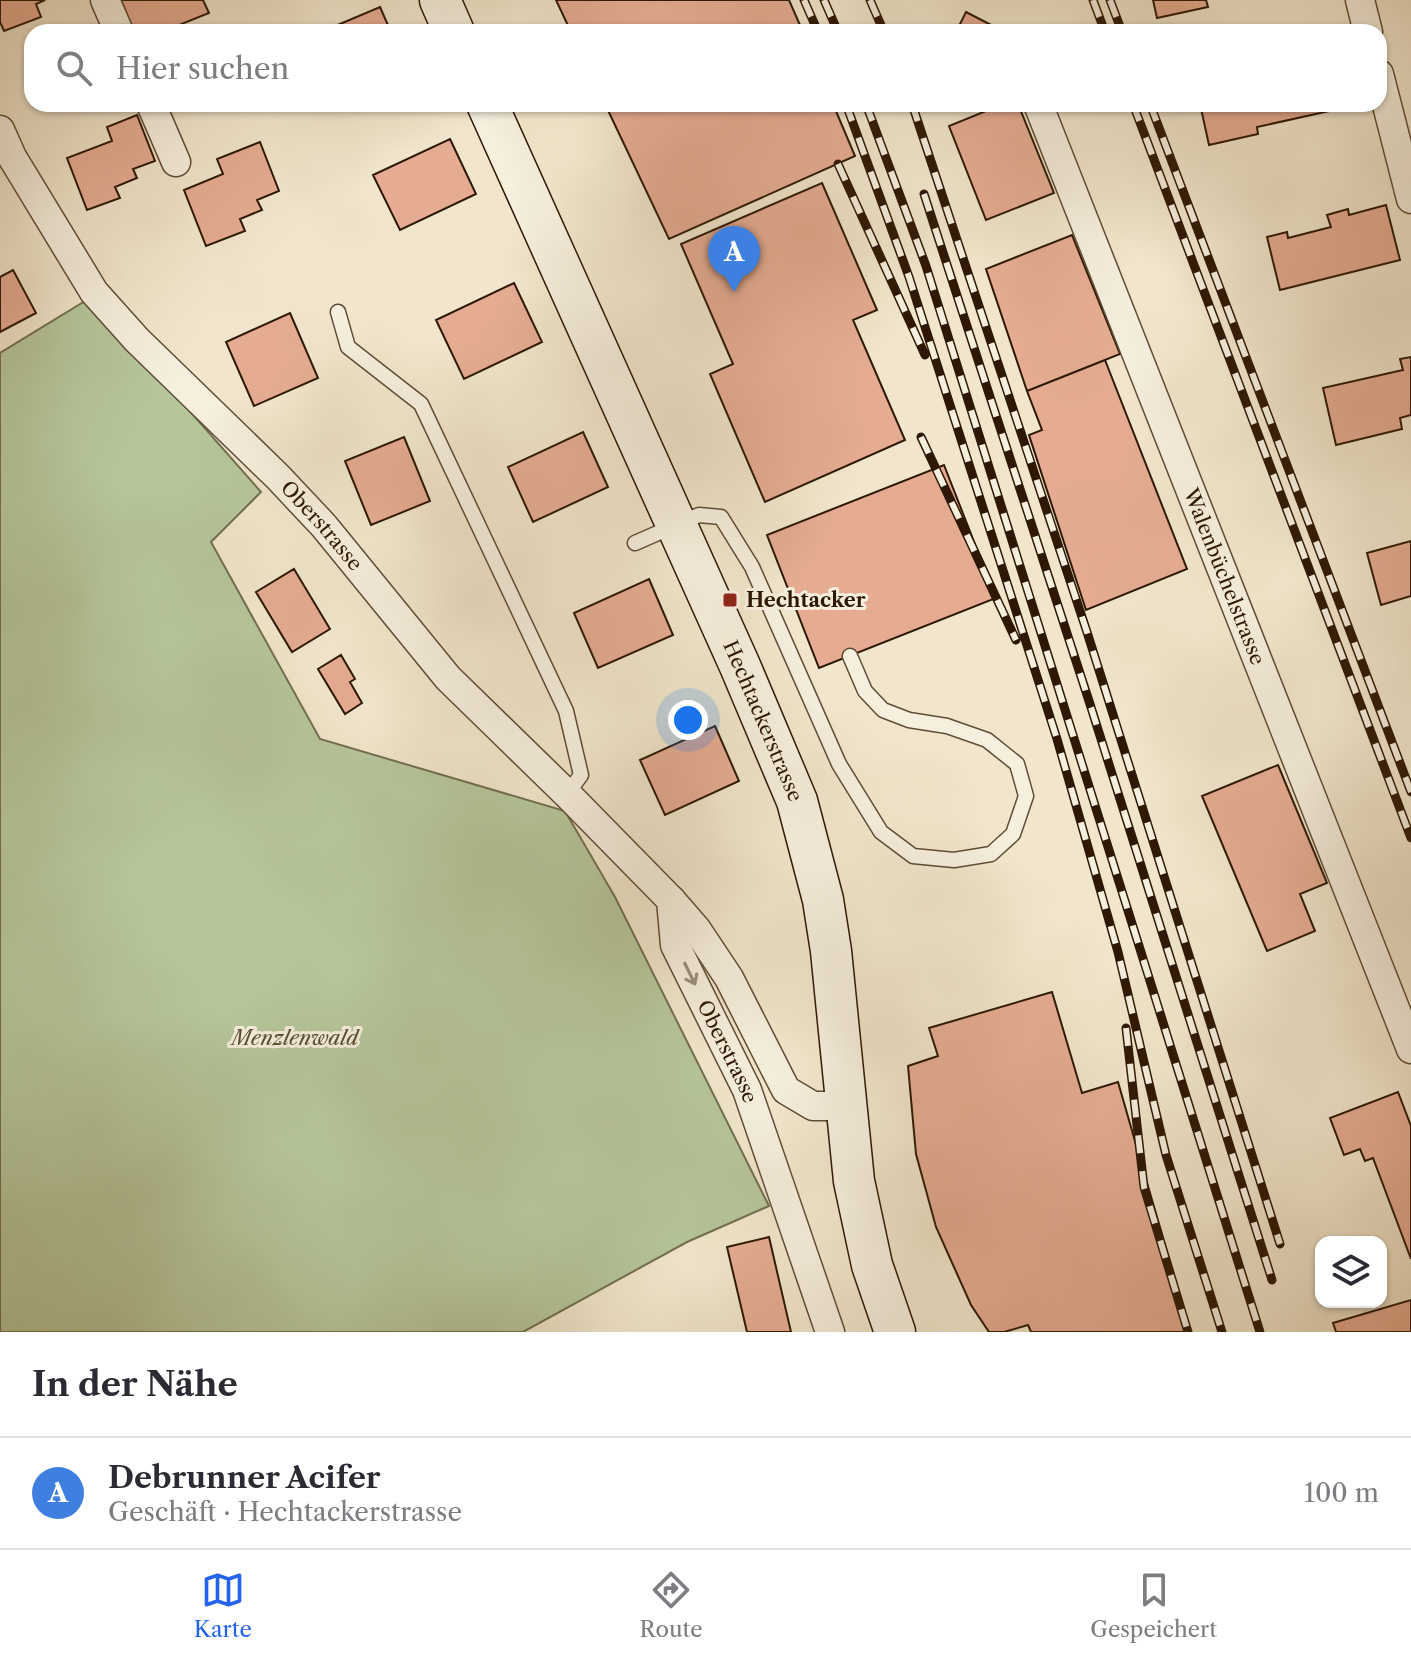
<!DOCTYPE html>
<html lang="de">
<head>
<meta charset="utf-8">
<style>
	body { margin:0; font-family:"Libre Caslon Text",serif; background:#f2f2f3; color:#2b2b33 }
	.controls { position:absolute; right:24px; bottom:24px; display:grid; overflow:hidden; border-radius:16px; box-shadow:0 2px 6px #0004 }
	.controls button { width:72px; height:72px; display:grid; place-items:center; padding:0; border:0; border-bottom:2px solid #e1e1e2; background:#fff; color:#2b2b33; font:40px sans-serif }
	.you { position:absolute; left:688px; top:720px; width:28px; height:28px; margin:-20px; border:6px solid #fff; border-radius:50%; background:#1a73e8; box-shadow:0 0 0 12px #1a73e833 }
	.badge { display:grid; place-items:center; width:52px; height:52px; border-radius:50%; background:#2563eb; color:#fff; font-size:26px; font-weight:700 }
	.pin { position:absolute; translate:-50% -66px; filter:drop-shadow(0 2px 4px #0008) }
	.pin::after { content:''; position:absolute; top:42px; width:28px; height:24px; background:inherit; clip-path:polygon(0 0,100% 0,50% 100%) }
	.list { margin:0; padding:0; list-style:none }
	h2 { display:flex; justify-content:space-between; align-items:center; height:104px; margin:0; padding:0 32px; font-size:34px }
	h2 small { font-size:26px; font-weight:400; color:#7c7c81 }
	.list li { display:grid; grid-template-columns:52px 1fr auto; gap:24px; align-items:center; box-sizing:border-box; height:112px; padding:0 32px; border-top:2px solid #e1e1e2 }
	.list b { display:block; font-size:30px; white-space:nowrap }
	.list p { margin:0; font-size:26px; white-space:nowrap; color:#7c7c81 }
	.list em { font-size:26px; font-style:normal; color:#7c7c81 }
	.icon { flex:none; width:44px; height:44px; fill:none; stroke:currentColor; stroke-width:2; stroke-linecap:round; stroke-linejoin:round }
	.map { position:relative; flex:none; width:1411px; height:1332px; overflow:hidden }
	.search { position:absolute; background:#fff; box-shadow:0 2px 6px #0004; left:24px; right:24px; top:24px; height:88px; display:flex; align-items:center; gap:20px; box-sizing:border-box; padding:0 28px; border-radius:24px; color:#7c7c81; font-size:30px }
	.sheet { height:216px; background:#fff }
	nav { display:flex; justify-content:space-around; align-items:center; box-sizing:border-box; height:112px; border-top:2px solid #e1e1e2; background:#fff; font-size:22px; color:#7c7c81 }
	nav a { display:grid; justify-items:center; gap:4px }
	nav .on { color:#2563eb }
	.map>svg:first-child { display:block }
	.green { fill:#b6c69b; stroke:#726f50; stroke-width:2 }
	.building { fill:#e5ac91; stroke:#2e1804; stroke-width:2 }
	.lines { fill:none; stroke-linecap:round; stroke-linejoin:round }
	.lane-casing { stroke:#5f4c36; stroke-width:17 }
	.street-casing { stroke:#5f4c36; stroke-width:31 }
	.secondary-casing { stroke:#2e1804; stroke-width:43 }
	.lane { stroke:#f6efde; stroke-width:14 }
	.street { stroke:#f6efde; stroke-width:28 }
	.secondary { stroke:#f6efde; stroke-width:40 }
	.rail-casing { stroke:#2e1804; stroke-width:9 }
	.rail { stroke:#f6efde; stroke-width:6; stroke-dasharray:18; stroke-linecap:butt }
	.oneway { stroke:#9c8e7c }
	.poi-dot { fill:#8f2418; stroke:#f6efde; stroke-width:3 }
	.labels { text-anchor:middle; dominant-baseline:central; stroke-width:6; stroke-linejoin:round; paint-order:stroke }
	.street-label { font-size:20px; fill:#2e1804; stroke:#f6efde }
	.poi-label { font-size:20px; font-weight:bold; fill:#2e1804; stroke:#f6efde; text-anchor:start }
	.park-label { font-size:20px; font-style:italic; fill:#574c31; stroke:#f6efde }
</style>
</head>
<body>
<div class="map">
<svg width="1411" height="1332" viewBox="0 0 1411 1332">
	<rect width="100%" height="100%" fill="#f1e6cc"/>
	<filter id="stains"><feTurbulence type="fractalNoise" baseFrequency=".0025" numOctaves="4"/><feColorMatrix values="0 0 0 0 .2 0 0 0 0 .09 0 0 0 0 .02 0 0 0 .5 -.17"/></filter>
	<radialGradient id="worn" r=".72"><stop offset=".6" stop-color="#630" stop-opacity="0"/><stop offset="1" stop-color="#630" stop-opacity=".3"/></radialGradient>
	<!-- green -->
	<path class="green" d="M90,298L261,492L211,542L320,739L565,811L615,897L769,1206L687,1242L523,1332H0V353Z"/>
	<!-- building -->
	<path class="building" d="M0,0H45L36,4L41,17L4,31L0,22Z
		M121,0H203L209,13L169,29L170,32H134Z
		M556,0H789L803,32H571Z
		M1153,0H1206L1208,7L1157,18Z
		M380,7L391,32H321Z
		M966,12L995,27L992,32H956Z
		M605,104H833L855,156L669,239Z
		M1003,104H1018L1054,193L986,220L949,126Z
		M1200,104H1342L1343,108L1257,127L1258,134L1209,145Z
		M137,115L155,161L133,169L137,178L115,187L120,198L87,210L67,158L112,141L107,127Z
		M450,139L476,194L400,230L373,175Z
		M260,142L279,191L257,200L262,210L240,219L245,231L206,246L184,190L223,174L217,159Z
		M822,183L877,310L853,320L905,440L765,502L710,374L733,364L681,244Z
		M1386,205L1400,260L1280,290L1267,237L1287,232L1288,238L1331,227L1327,215L1348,209L1349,215Z
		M1072,235L1120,354L1027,391L986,269Z
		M13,270L36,313L0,332V277Z
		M514,283L542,342L464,379L436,320Z
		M290,313L318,378L254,406L226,342Z
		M1411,357V415L1400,418L1402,429L1336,445L1323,388L1403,370L1400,359Z
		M1105,360L1187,569L1086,610L1029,435L1042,430L1027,391Z
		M583,432L608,487L533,522L508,467Z
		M404,437L430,501L371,525L345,461Z
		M944,465L996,598L819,668L767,535Z
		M1411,541V596L1381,605L1367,553Z
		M294,569L330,629L292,652L256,592Z
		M649,579L673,635L598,668L574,613Z
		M341,655L355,679L350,682L362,703L345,714L318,669Z
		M715,726L739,781L665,815L640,760Z
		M1278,765L1327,883L1300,894L1315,931L1267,951L1202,796Z
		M1052,992L1082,1093L1118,1082L1190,1332H1031L1028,1325L1004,1332H989L971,1305L936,1227L916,1154L908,1066L938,1056L929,1028Z
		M1398,1092L1411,1126V1259L1373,1158L1365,1161L1360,1149L1344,1155L1330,1118Z
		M769,1237L791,1332H747L727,1247Z
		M1411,1300V1332H1336L1333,1323Z"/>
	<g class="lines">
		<defs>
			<path id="lane" d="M338,312L348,347L421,404L566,711L581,775L567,794
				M635,543L699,515L721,517L752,567L839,764L881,832L913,856L954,860L991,854L1013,834L1026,796L1017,764L987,740L947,726L909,720L883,710L865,691L850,656"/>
			<g id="street">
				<path d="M105,0L119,32"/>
				<path d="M1360,0L1368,32"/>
				<path d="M1379,74L1411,199"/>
				<path d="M151,104L176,162"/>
				<path id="s1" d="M1038,104L1411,1049"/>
				<path id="s2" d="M0,130L12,157L94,292L137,340L278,477L324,526L448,678L567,794L671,900L697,930L729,978L786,1090L813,1106H846"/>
				<path id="s3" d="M671,900L675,945L747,1090L830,1332"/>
			</g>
			<g id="secondary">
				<path d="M440,0L454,32"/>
				<path id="s4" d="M487,104L740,666L797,801L823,900L831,951L854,1181L872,1265L895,1332"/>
			</g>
		</defs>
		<!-- lane casing -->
		<use href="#lane" class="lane-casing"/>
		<!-- street casing -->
		<use href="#street" class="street-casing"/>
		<!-- secondary casing -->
		<use href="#secondary" class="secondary-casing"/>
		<!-- lane -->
		<use href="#lane" class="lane"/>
		<!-- street -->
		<use href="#street" class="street"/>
		<!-- secondary -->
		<use href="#secondary" class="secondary"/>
		<defs>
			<path id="rail" d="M804,0L818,32
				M824,0L838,32
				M870,0L884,32
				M1093,0L1105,32
				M1110,0L1122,32
				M846,104L909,277L1057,739L1118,952L1166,1155L1222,1332
				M866,104L926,266L1260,1332
				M912,104L1087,632L1280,1244
				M1133,104L1411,838
				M1150,104L1411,792
				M838,164L925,355
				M924,194L1089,701L1272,1280
				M921,437L1016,640
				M1126,1028L1144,1187L1188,1332"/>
		</defs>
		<!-- rail casing -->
		<use href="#rail" class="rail-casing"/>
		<!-- rail -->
		<use href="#rail" class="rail"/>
	</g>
	<!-- one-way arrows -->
	<defs><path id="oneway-shaft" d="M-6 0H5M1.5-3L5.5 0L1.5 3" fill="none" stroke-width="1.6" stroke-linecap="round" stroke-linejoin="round" transform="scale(2)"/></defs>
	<use class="oneway" href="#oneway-shaft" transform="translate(690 974) rotate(64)"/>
	<!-- markers -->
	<rect class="poi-dot" x="722" y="592" width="16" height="16" rx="4"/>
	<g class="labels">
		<!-- street labels -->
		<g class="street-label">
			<text stroke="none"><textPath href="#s2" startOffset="514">Oberstrasse</textPath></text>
			<text stroke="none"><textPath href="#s1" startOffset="508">Walenbüchelstrasse</textPath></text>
			<text stroke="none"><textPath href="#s4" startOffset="676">Hechtackerstrasse</textPath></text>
			<text stroke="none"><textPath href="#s3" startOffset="164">Oberstrasse</textPath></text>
		</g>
		<!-- poi labels -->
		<g class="poi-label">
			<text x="746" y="600">Hechtacker</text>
		</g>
		<!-- park labels -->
		<g class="park-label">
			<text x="295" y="1038">Menzlenwald</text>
		</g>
	</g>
	<rect width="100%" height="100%" filter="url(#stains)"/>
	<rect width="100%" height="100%" fill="url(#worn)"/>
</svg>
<div class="controls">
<button><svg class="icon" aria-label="layers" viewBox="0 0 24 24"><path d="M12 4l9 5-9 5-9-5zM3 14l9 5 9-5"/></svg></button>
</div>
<div class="you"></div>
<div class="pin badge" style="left:734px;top:292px;background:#3f7fe0">A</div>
<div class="search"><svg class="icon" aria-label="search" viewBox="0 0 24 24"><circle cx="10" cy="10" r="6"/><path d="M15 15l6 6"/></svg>Hier suchen</div>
</div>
<section class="sheet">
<h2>In der Nähe<small></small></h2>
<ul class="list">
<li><span class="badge" style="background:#3f7fe0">A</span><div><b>Debrunner Acifer</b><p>Geschäft · Hechtackerstrasse</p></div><em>100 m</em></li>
</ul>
</section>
<nav>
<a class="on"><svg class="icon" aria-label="map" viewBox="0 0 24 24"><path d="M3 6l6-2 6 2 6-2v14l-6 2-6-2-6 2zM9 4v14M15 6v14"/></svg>Karte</a>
<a><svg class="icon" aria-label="directions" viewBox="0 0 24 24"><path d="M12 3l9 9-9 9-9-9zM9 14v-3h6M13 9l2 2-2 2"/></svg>Route</a>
<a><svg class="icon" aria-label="saved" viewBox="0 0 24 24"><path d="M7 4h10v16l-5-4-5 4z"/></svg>Gespeichert</a>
</nav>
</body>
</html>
